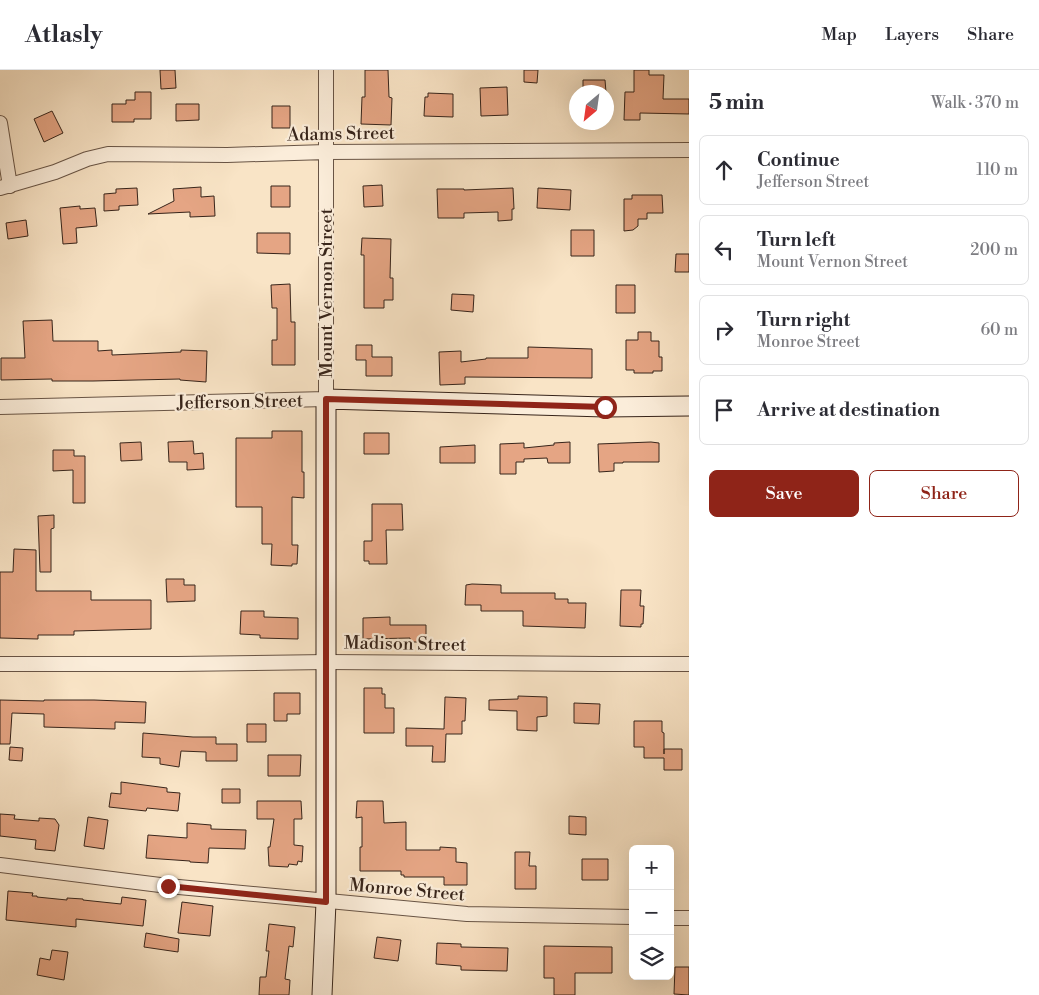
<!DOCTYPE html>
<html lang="en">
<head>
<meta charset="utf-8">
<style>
	body { margin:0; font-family:"Libre Bodoni",serif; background:#f2f2f3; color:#2b2b33 }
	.controls { position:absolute; right:15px; bottom:15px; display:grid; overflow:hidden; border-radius:8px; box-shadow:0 5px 20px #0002 }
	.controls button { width:45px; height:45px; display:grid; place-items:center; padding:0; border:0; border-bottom:1px solid #e1e1e2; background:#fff; color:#2b2b33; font:25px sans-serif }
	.compass { position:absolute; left:569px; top:15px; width:45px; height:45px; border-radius:50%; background:#fff; box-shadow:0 5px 20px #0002; rotate:209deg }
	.stop { position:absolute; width:15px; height:15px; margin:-11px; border:4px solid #8f2418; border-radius:50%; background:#fff }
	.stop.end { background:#8f2418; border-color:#fff; box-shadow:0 1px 5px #0008 }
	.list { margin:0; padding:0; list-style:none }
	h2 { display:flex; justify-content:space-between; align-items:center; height:65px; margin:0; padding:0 20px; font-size:21px }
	h2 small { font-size:16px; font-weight:400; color:#7c7c81 }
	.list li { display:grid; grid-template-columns:32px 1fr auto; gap:15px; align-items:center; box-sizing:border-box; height:70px; margin:0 10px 10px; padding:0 10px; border:1px solid #e1e1e2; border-radius:8px }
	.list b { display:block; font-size:19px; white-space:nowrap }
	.list p { margin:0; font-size:16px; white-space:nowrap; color:#7c7c81 }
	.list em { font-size:16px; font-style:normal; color:#7c7c81 }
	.actions { display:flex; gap:10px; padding:15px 20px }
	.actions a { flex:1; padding:11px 0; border:1px solid #8f2418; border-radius:8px; text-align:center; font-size:18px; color:#8f2418 }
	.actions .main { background:#8f2418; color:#fff }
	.icon { flex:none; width:28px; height:28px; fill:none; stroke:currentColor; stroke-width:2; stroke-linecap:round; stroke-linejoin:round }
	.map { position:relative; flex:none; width:689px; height:925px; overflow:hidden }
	header { display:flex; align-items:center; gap:30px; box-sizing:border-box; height:70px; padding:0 25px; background:#fff; border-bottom:1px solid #e1e1e2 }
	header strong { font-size:24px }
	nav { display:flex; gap:28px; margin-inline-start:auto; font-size:18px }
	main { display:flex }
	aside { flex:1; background:#fff }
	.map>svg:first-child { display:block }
	.building { fill:#e5a584; stroke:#37241a }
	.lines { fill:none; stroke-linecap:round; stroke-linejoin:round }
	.street-casing { stroke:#685445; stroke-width:16 }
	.secondary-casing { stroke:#37241a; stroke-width:21 }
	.street { stroke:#fbedda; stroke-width:14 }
	.secondary { stroke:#fbedda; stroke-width:19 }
	.route { stroke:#8f2418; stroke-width:6 }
	.labels { text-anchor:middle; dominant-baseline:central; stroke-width:4.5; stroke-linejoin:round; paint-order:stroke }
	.street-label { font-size:18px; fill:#37241a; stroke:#fbedda }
</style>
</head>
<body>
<header>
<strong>Atlasly</strong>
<nav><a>Map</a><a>Layers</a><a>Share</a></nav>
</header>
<main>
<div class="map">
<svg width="689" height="925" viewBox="0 0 689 925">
	<rect width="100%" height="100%" fill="#f9e4c6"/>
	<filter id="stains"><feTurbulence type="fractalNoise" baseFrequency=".004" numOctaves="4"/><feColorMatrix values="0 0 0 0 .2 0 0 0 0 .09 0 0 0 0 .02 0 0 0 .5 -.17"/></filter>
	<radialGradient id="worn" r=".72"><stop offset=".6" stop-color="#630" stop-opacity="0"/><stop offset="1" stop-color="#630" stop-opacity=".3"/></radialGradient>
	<!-- building -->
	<path class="building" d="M160,0H175L176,18L161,19Z
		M365,0H388L389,27L392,28L391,55L361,54L362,27H365Z
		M524,0H538L537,13L524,12Z
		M634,0H649V5H664L663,29H689V44L640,43V50H624L625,22H634Z
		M583,10H605L606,22H583Z
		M507,17L508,45L481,46L480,18Z
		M135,22H151V49H134V52H112V34H126V30H135Z
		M428,23L453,24V47L424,46L425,27H428Z
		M176,34H199V50L176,51Z
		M272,36H290V58H272Z
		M52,41L63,63L44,72L34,49Z
		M382,115L383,136L364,137L363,116Z
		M271,116H290V137H271Z
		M201,117V127L214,126L215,146L190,147V142L148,144L174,131L173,119Z
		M137,118L138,135L119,136V140L104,141V124L116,123V119Z
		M513,118L514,139H512V150L498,151V142L464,143V148H438L437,119H464V120Z
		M538,118L571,120L570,140L537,138Z
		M632,125H662L663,143H647V149H638V156L633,160L624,161V129H632Z
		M80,136V139L95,138L97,156L76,158L77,173L63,174L60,138Z
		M26,150L28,166L8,169L6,153Z
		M571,160H594V186H571Z
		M257,163H290V184L257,183Z
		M362,168L391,169L390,208H393V230H384V238H364V185H361Z
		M676,184H689V202H675Z
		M290,214L291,252H295V295H272V270H277V238H272L271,215Z
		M616,215H635V243H616Z
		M452,224L474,225L473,242L451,240Z
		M52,250L53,271H98V281L112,280V285L181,282V280L207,281L206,312L180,310V309L93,311H52V309L1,310V288H25L23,251Z
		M638,262H651V271H659V287H662V301H653V303H634V300H626V270H638Z
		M356,275H372V287H392V306H366V290H356Z
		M528,277L592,279V308L465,307V314L440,315L439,282L461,281V292L486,289V288H528Z
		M272,361H302V402H304V428L292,427V475H298L297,494H292V496L271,495L272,474H262V437H236V368H272Z
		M364,363H389V384H364Z
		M193,371L194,384L203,383L204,399L187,400V392H169L168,372Z
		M141,372L142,390L121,391L120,373Z
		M570,372V393H548L547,388L524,389V392H516V404H500V374L524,373V378L554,375V373Z
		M651,372L659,373V392H623V393H614V401L599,402L598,374Z
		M475,375V393H440V377Z
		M53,380H74V386H85V433H73V400L53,401Z
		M372,434H402L403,460H386L387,494H369V491H364V471H372Z
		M54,445V458L51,459V502H40L38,446Z
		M14,479L36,480V521H91V530H151V559L74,561V565H38V569L0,568V502H13Z
		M166,509H184V515H195V531L167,532Z
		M472,514L501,515V523H555V529H568V533H586L585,558L523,556V541H481V535H465L466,515Z
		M621,520H641L640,536H644L643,554H641V557L620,556Z
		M241,541H264V547L298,548V569L260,568V565L240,564Z
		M390,547V555H426V572H410V568L363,569V548Z
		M364,618H382V624H385V638H394V663H364Z
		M274,623H300V644H287V651H274Z
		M518,626L547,627V646L537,647V661L517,660V641L489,640V630L518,629Z
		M445,627L466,628L465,651H462V664H446L445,692H432L433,676H406V658L444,659Z
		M0,630L44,631V630H94L146,632L145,653L115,652V659L44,657V644L12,643L10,674H0Z
		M574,633L600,634L599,654L574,653Z
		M634,651H662V662L664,663V684V679H682V700H664V688H644V677H634Z
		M247,654H266V672H247Z
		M143,663L193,667H216V674H237V691H206V682L181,681L179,697L160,694V688L142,687Z
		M10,677L23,678L22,691L9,690Z
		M268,685H301L300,706H268Z
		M121,712L167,718V722L180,723L178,741L147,738L146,741L109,737L111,723L121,724Z
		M222,719H240V733H222Z
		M257,731H301L302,749H294V775L303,776L302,792L298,791L297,795L289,794L288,797L269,796L268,777H270L274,749H257Z
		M357,731H383L384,753L406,752V780H440V777L456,778V792L467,793V815H444V807H404V805H401V801H360V777H362V747L356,748Z
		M0,744L15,745L14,749L39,751V748L55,749L59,755L55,781L35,779L36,770L0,766Z
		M569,746L586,747V765L569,764Z
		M88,747L108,750L104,779L84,776Z
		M187,753L211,755V759L246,760L245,779L209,778L208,793L190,792V791L146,788L148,765L187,768Z
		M515,782H530L529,796H536V819H515Z
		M582,789H608V810H582Z
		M8,821L33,823L32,826H37V827L67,830V828L83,829V830L121,834L122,827L146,830L143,856L76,849V857L6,850Z
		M182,832L213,836L210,866L178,863Z
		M269,854L295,857L293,877L289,876L285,909L290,910L289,925H259L260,907H266L269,881H266Z
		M146,863L179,869L178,882L144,877Z
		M377,867L401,870L398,891L374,888Z
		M437,873L461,874V877L508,878L507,901L461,900V896L436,894Z
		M544,876L612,877V903H575V925H554V908H544Z
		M52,880L68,882L64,910L37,905L40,888L50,890Z
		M675,897H689V925L674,924Z"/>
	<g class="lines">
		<defs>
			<path id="street" d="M0,53L10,116
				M0,118L55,102L87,89L108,84L227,85L326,82L689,80
				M0,337L326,329V0
				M0,594H178L327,592L601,594H689
				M0,795L168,816L467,844L633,847
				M670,848H689"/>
			<path id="secondary" d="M322,925L326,832V329L605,337L689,336"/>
		</defs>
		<!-- street casing -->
		<use href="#street" class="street-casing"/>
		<!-- secondary casing -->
		<use href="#secondary" class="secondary-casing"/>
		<!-- street -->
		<use href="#street" class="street"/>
		<!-- secondary -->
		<use href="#secondary" class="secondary"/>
	</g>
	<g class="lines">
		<!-- route -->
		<path class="route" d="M168,816L326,832V329L605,337"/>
	</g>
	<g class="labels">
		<!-- street labels -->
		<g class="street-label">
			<text transform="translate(341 64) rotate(-1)">Adams Street</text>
			<text transform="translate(326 223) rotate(-90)">Mount Vernon Street</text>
			<text transform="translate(240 332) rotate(-1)">Jefferson Street</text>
			<text transform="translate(405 574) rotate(1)">Madison Street</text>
			<text transform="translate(407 820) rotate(5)">Monroe Street</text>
		</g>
	</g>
	<rect width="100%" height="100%" filter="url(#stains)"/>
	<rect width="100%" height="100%" fill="url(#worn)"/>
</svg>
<div class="controls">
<button>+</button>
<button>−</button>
<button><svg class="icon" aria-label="layers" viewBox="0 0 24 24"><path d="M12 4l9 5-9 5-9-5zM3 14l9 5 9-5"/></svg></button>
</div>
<svg class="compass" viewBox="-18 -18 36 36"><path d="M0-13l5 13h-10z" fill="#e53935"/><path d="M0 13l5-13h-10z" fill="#7c7c81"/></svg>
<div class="stop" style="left:605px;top:337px"></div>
<div class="stop end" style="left:168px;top:816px"></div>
</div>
<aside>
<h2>5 min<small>Walk · 370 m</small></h2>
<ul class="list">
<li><svg class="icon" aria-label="ahead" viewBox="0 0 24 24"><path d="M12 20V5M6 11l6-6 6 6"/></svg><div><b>Continue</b><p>Jefferson Street</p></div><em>110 m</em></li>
<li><svg class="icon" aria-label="left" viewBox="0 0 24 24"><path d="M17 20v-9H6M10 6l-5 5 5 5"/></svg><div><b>Turn left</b><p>Mount Vernon Street</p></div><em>200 m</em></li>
<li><svg class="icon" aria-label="right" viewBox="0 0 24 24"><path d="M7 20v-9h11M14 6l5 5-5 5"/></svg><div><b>Turn right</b><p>Monroe Street</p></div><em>60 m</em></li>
<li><svg class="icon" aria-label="arrive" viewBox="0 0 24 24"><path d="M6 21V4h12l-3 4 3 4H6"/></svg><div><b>Arrive at destination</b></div></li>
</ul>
<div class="actions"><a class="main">Save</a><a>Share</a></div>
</aside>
</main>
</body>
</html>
